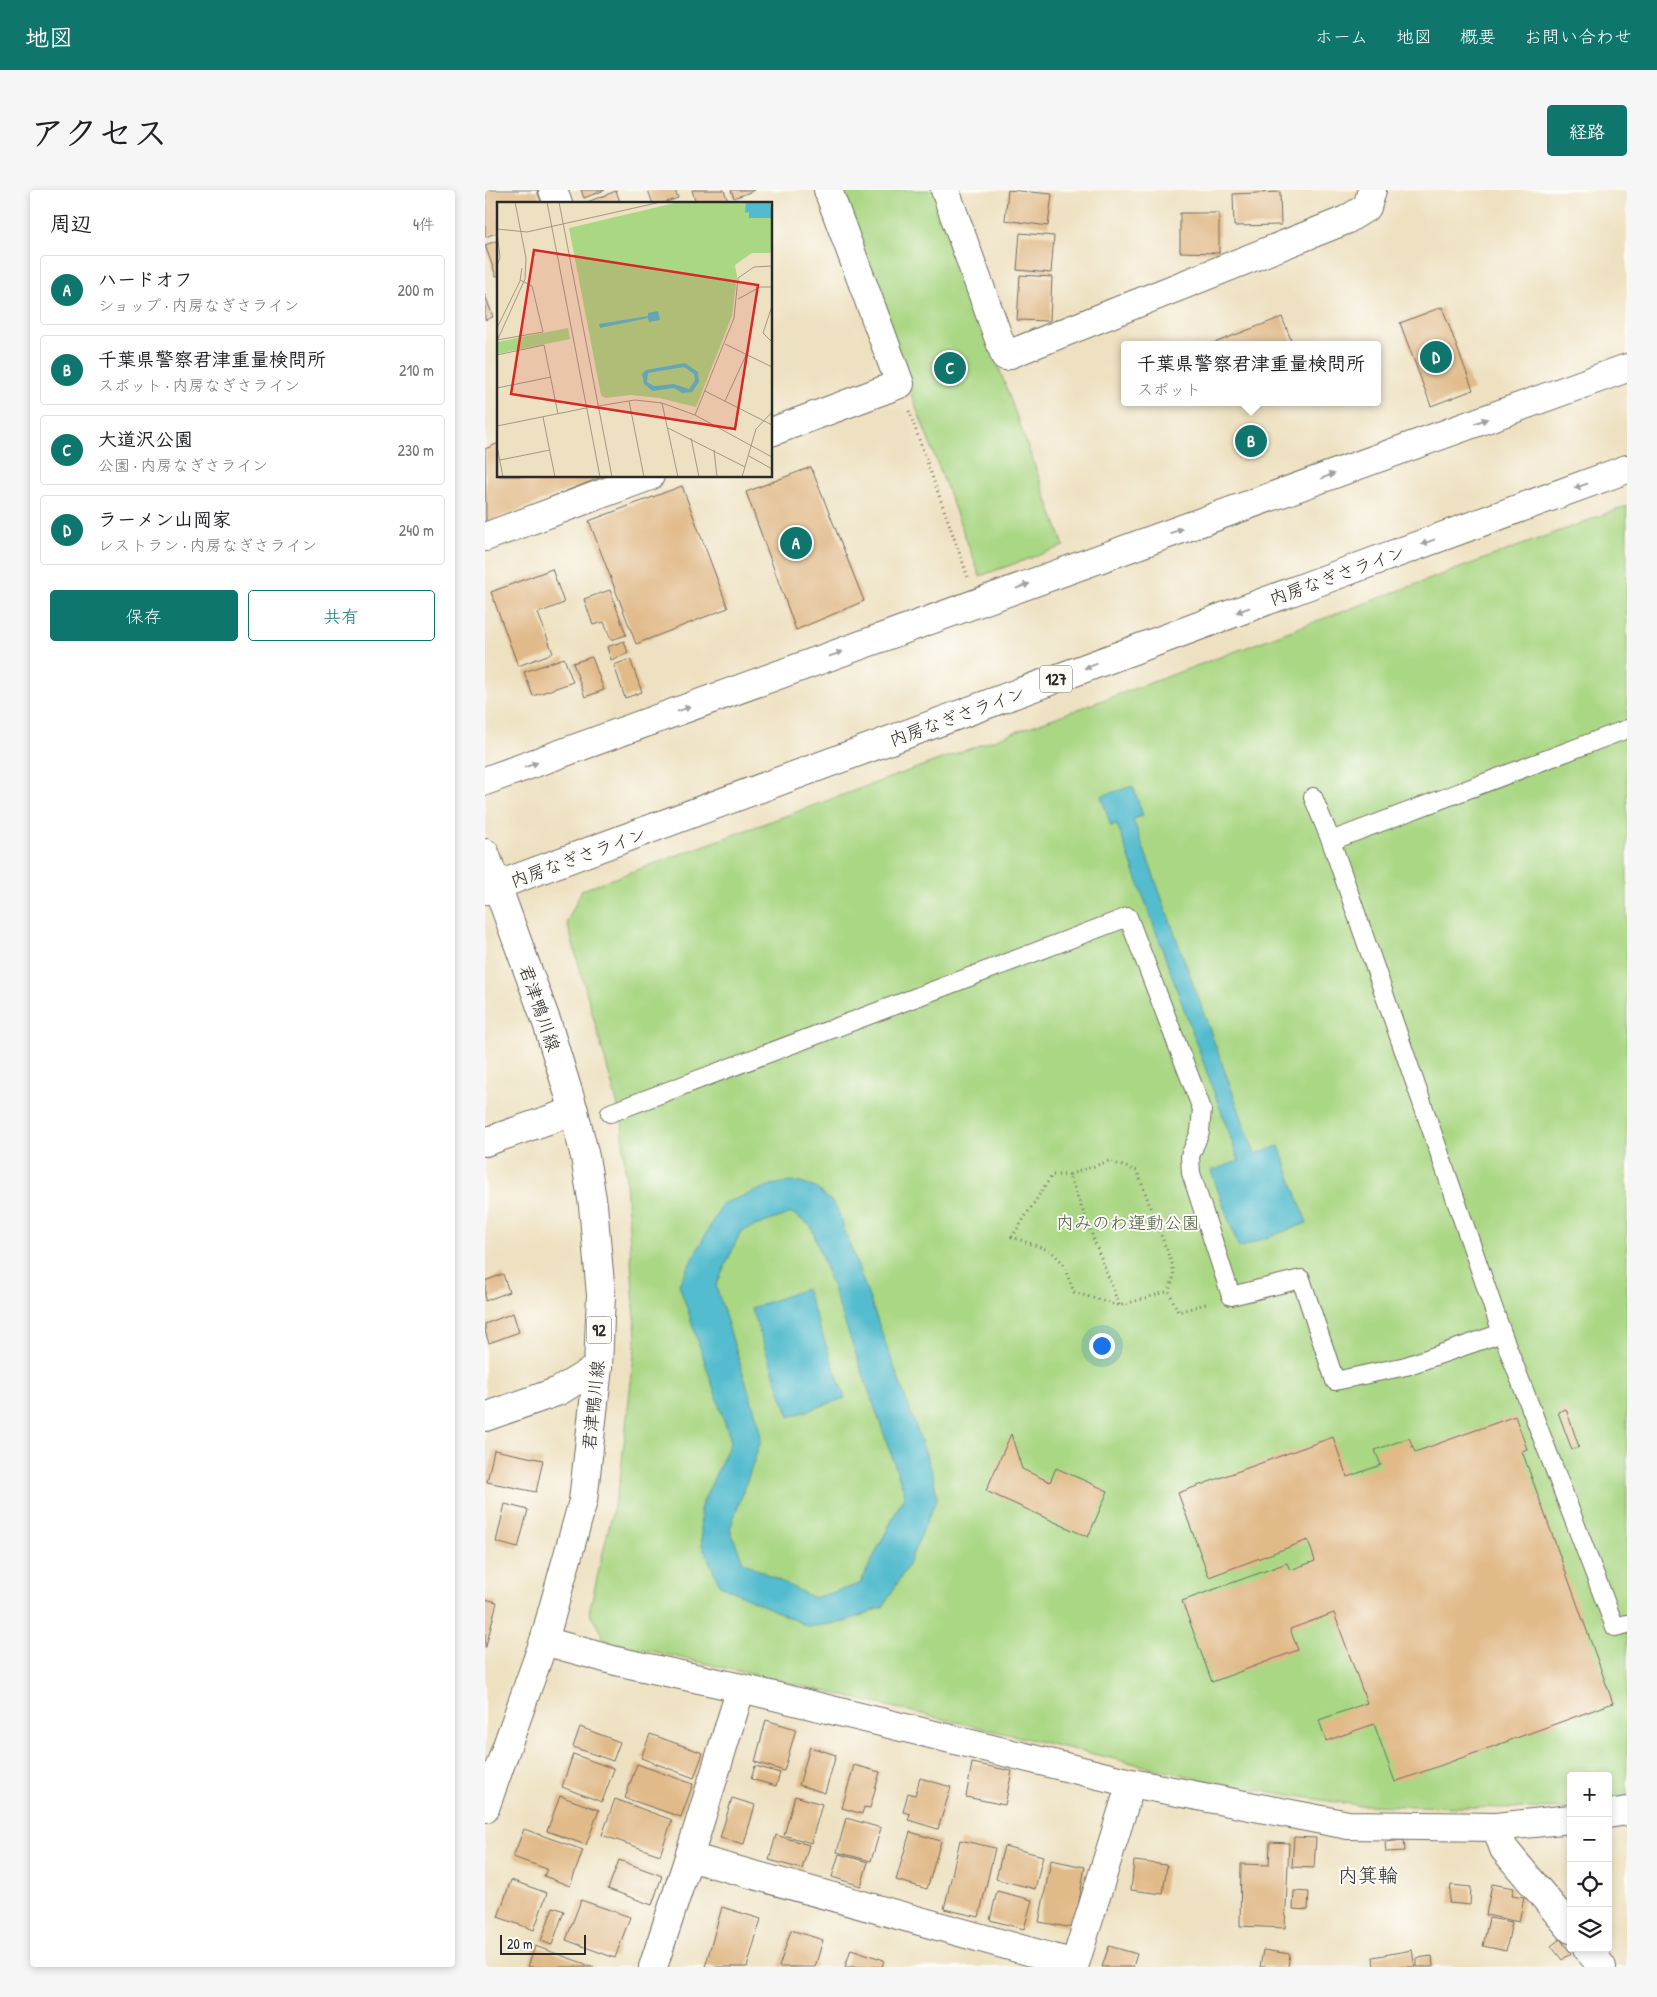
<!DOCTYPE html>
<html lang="ja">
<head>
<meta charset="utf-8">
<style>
	body { margin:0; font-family:"Patrick Hand","Klee One",sans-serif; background:#f6f6f6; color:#202124 }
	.controls { position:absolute; right:15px; bottom:15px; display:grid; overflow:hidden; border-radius:5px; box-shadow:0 2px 8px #0003 }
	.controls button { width:45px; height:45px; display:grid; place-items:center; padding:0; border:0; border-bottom:1px solid #e0e0e0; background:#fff; color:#202124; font:25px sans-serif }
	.scale { position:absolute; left:15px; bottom:12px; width:86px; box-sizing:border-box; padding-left:5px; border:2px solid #2b2b2b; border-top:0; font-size:14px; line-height:18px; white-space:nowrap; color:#2b2b2b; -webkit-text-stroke:4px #fdfcf7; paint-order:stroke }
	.you { position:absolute; left:616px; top:1155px; width:18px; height:18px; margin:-12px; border:4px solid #fff; border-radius:50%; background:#1a73e8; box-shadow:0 0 0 8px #1a73e833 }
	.badge { display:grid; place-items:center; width:32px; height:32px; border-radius:50%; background:#0f766e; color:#fff; font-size:16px; font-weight:700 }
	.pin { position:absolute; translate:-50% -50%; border:2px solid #fff; box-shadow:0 1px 5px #0006 }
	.popup { position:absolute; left:636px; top:151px; width:260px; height:65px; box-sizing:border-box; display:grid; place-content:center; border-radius:5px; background:#fff; filter:drop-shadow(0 1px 4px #0005); font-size:16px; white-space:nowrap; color:#757577 }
	.popup b { font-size:19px; color:#202124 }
	.popup::after { content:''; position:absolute; left:50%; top:100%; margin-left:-10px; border:10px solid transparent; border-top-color:#fff }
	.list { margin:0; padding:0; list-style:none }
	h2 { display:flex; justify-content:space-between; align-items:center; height:65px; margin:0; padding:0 20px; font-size:21px }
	h2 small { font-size:16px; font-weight:400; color:#757577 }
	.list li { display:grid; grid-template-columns:32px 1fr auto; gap:15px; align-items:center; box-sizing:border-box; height:70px; margin:0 10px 10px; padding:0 10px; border:1px solid #e0e0e0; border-radius:5px }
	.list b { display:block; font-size:19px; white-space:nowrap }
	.list p { margin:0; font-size:16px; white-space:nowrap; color:#757577 }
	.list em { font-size:16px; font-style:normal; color:#757577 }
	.actions { display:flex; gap:10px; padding:15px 20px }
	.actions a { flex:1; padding:11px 0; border:1px solid #0f766e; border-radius:5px; text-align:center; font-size:18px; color:#0f766e }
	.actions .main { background:#0f766e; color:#fff }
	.icon { flex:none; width:28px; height:28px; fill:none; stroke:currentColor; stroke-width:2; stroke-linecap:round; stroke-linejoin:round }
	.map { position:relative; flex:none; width:1142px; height:1777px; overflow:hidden; border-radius:5px }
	header { display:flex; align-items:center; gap:30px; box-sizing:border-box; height:70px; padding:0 25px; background:#0f766e; color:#fff }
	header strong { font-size:24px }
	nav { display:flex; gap:28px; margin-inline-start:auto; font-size:18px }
	.intro { display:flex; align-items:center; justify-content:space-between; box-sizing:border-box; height:120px; padding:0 30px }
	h1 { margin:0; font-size:35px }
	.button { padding:12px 22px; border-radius:5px; background:#0f766e; color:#fff; font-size:18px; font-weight:700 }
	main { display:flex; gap:30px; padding:0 30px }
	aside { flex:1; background:#fff; border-radius:5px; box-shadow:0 2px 8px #0003 }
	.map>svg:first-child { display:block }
	.green { fill:#aad784; stroke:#6a8158 }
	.water { fill:#52bcce; stroke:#3e747c; fill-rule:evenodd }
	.building { fill:#e1ba89 }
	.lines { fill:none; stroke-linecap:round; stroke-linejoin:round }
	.lane-casing { stroke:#6f6b60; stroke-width:20 }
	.street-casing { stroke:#6f6b60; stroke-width:30 }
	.primary-casing { stroke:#6f6b60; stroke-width:30 }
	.highway-casing { stroke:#6f6b60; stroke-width:30 }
	.path { stroke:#6f6b60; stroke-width:3; stroke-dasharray:1 4; stroke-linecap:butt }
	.lane { stroke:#fff; stroke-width:18 }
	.street { stroke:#fff; stroke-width:28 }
	.primary { stroke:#fff; stroke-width:28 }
	.highway { stroke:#fff; stroke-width:28 }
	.oneway { fill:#a0a0a0 }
	.labels { text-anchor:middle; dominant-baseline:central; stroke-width:4; stroke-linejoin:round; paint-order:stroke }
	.shield { fill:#fdfcf7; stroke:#6a6a68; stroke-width:1 }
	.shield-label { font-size:16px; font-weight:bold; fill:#2b2b2b }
	.street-label { font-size:18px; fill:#2b2b2b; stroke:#fdfcf7 }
	.park-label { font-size:18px; fill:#515f46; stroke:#fdfcf7 }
	.quarter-label { font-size:20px; fill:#2b2b2b; stroke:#fdfcf7 }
	.inset-road { fill:none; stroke:#a09885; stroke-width:1 }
	.view { fill:#d62828; fill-opacity:0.15; stroke:#d62828; stroke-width:2.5 }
	.inset-edge { fill:none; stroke:#2b2b2b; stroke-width:2.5 }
</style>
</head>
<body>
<header>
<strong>地図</strong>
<nav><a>ホーム</a><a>地図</a><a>概要</a><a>お問い合わせ</a></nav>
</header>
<div class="intro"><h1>アクセス</h1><a class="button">経路</a></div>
<main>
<aside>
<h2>周辺<small>4件</small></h2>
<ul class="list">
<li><span class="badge">A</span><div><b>ハードオフ</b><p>ショップ · 内房なぎさライン</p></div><em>200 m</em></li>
<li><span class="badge">B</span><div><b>千葉県警察君津重量検問所</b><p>スポット · 内房なぎさライン</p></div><em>210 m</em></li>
<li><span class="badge">C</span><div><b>大道沢公園</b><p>公園 · 内房なぎさライン</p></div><em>230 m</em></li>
<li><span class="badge">D</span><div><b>ラーメン山岡家</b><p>レストラン · 内房なぎさライン</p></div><em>240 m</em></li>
</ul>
<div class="actions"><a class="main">保存</a><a>共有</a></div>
</aside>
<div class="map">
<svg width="1142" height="1777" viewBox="0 0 1142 1777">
	<rect width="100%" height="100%" fill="#fdfcf7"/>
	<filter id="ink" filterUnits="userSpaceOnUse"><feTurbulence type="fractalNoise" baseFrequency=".02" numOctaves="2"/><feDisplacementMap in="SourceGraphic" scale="10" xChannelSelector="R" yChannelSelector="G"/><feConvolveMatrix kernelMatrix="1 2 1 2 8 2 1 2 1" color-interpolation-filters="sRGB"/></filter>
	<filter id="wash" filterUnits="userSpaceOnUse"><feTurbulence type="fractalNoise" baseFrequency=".0096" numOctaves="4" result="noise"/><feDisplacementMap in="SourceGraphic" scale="20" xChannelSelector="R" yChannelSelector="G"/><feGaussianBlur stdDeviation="1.12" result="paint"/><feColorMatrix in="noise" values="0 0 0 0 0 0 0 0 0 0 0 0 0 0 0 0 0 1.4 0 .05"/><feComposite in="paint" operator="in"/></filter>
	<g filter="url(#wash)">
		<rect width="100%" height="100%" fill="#eee1c1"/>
		<!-- green -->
		<path class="green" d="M349,0H449L579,356L495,386Z
			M1142,316V1610L1123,1612V1586H1086V1618L1079,1619L871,1615L745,1596L120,1450L104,1422L135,1290L151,1147L137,931L82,732L97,700L673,490Z"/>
		<!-- water -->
		<path class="water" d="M648,596L658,626L648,629L770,964L794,956L822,1033L754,1058L726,981L754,971L632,634L626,636L616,606Z
			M309,991L331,998L351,1016L448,1284L452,1308L422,1377L398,1417L359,1432L324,1437L235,1395L217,1355L215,1319L246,1251L194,1094L237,1014L287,995ZM307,1023L326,1036L420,1304L375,1394L329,1408L258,1372L245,1339L276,1251L275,1238L231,1096L256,1041Z
			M321,1099L360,1208L304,1227L266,1118Z"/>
		<g id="blocks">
			<!-- building -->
			<path class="building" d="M0,0H52L57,14H14V42L0,47Z
				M96,0H120L99,8Z
				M163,0H190L193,8L176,14H168Z
				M207,0H239L244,14H211Z
				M246,0H270L249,8Z
				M523,0L567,4L563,36L520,30Z
				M131,1L136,14H97Z
				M795,2L796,35L749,36L748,4Z
				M695,23H734V63L695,62Z
				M535,43L569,46L566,83L532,80Z
				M14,50V85L11,86L0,55Z
				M535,85L567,87L565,131L532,130Z
				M0,105L8,127L0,130Z
				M957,117L988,200L946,216L915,133Z
				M797,127L808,155H724Z
				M771,243L775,252L761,259L757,249Z
				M14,253V286H119L1,333L0,259Z
				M326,277L379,411L311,440L261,302Z
				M197,296L243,418L151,454L104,331Z
				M67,379L79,413L53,423L68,463L33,476L6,402Z
				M125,400L141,445L126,450L119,432L108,435L99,409Z
				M139,451L143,463L126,470L122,457Z
				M107,467L119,500L100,507L88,473Z
				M79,468L88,492L48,506L39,482Z
				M145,469L157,502L140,508L129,475Z
				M18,1084L24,1102L0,1111V1091Z
				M28,1123L34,1142L4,1153L0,1141V1134Z
				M1081,1219L1094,1257L1087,1260L1073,1222Z
				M1030,1226L1042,1259L1037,1261L1128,1513L910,1592L889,1534L841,1551L834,1530L882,1513L849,1423L805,1439L813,1460L727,1492L697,1411L802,1373L805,1380L830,1371L823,1350L724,1387L693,1303L848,1247L862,1287L896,1275L890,1260L924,1248L930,1262Z
				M526,1244L537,1279L565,1292L571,1278L623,1301L603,1347L501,1301Z
				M9,1260L58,1270L51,1302L2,1292Z
				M20,1314L43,1320L33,1358L11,1352Z
				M0,1409L12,1412L1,1457H0Z
				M281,1530L311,1539L299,1581L270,1572Z
				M95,1537L135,1552L128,1571L88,1557Z
				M165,1544L218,1563L209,1588L156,1568Z
				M325,1557L351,1565L340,1603L314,1595Z
				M88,1564L129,1579L117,1612L77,1597Z
				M487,1573L527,1581L520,1615L481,1607Z
				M152,1574L208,1594L196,1627L140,1608Z
				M369,1575L395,1582L385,1618L379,1617L377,1624L357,1618Z
				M270,1576L295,1583L291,1596L266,1589Z
				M435,1588L466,1597L453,1639L423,1630L425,1624L418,1622L423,1603L430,1605Z
				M75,1606L114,1620L101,1655L62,1641Z
				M310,1606L337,1614L326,1653L299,1645Z
				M247,1608L270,1615L259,1654L235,1648Z
				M130,1609L187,1630L175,1665L117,1645Z
				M361,1628L396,1638L386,1671L352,1662Z
				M39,1639L98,1660L85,1696L59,1686L62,1679L28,1667Z
				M425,1642L456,1651L442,1699L411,1690Z
				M291,1645L324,1655L317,1679L284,1670Z
				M809,1647L831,1648L829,1678L807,1677Z
				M475,1650L510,1658L494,1727L459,1719Z
				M919,1650L920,1661L901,1662L900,1652Z
				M785,1652L804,1653L800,1738L755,1736L756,1674L784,1675Z
				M519,1656L558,1666L550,1699L511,1689Z
				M354,1664L383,1672L376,1696L347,1687Z
				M134,1670L177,1686L167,1715L123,1699Z
				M566,1670L600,1677L589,1738L554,1732Z
				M649,1671L682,1675L678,1704L646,1700Z
				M26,1690L62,1703L49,1740L13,1727Z
				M1007,1694L1029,1698L1027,1705L1039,1707L1034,1732L1001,1725Z
				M966,1695L986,1697L985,1715L964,1713Z
				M512,1701L547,1710L539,1739L505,1730Z
				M809,1701L824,1702L823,1720L808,1719Z
				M96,1710L145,1727L130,1768L81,1750Z
				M68,1717L79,1721L67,1755L56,1751Z
				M237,1717L276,1729L262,1777H220Z
				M1004,1728L1027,1732L1021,1761L998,1756Z
				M306,1740L338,1750L330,1777H294Z
				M1075,1749L1086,1763L1077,1770L1066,1756Z
				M50,1756L109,1777H43Z
				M624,1756L652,1764L648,1777H617Z
				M366,1759L399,1770L397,1777H360Z
				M778,1760L805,1764L803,1777H775Z
				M927,1760L930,1777H889L888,1767Z
				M947,1766L948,1777H932V1768Z"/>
		</g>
	</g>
	<g filter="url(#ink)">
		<use href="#blocks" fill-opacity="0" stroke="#6f6b60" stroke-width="1"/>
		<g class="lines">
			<defs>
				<path id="lane" d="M828,607L846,651L1017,1143L1130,1437L1142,1434
					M846,651L1142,539
					M125,923L643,727L717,919L715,942L705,966L706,983L746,1106L816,1089L850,1191L921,1176L1017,1143"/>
				<path id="street" d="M68,0L73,14
					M460,0L520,166L861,30L882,17L887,0
					M286,242L415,194L343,0
					M0,347L165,286
					M0,952L89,921
					M0,1227L74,1201L113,1177
					M59,1451L131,1471L256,1498L646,1593L863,1635L1011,1637L1086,1629
					M1123,1624L1142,1621
					M1011,1637L1019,1659L1086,1739
					M204,1667L590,1774
					M1102,1758L1117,1777
					M168,1777L204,1667L256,1498
					M589,1777L646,1593"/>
				<path id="primary" d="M0,663L62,833L89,921L100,967L108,1015L116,1105L113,1177L98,1311L59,1451L0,1618"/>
				<path id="highway" d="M0,591L1142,178
					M0,700L830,393L1142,279"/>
			</defs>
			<!-- lane casing -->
			<use href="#lane" class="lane-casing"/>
			<!-- street casing -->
			<use href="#street" class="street-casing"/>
			<!-- primary casing -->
			<use href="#primary" class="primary-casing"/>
			<!-- highway casing -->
			<use href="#highway" class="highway-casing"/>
			<!-- path -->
			<path class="path" d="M424,221L483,387
				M584,985H567L527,1047L566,1061L577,1072L589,1102L634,1116L684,1101L693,1122L724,1113
				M634,1115L584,985L624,971L652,981L687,1074L689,1086L684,1101"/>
			<!-- lane -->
			<use href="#lane" class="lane"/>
			<!-- street -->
			<use href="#street" class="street"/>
			<!-- primary -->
			<use href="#primary" class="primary"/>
			<!-- highway -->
			<use href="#highway" class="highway"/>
		</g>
		<!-- one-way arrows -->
		<defs><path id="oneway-solid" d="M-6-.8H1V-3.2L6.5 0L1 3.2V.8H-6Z" transform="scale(1.25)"/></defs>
		<g class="oneway">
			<use href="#oneway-solid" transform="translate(996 231) rotate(-20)"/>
			<use href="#oneway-solid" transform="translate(843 286) rotate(-20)"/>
			<use href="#oneway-solid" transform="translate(1096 296) rotate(160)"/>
			<use href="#oneway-solid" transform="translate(691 341) rotate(-20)"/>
			<use href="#oneway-solid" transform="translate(943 352) rotate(160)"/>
			<use href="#oneway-solid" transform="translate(538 396) rotate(-20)"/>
			<use href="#oneway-solid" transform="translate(758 420) rotate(160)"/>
			<use href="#oneway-solid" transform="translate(351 464) rotate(-20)"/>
			<use href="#oneway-solid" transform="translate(606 476) rotate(160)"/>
			<use href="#oneway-solid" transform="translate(199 519) rotate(-20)"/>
			<use href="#oneway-solid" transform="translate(46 575) rotate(-20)"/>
		</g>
	</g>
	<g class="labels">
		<!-- shield labels -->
		<g class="shield">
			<rect x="555" y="475.5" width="32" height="27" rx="4"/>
			<rect x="101.5" y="1126.5" width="25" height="27" rx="4"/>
		</g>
		<g class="shield-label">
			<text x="571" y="489">127</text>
			<text x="114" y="1140">92</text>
		</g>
		<!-- street labels -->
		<g class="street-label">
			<text transform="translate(852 385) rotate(-20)">内房なぎさライン</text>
			<text transform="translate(472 526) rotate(-20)">内房なぎさライン</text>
			<text transform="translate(93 667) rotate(-20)">内房なぎさライン</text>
			<text transform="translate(55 818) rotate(71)">君津鴨川線</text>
			<text transform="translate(108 1215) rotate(-84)">君津鴨川線</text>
		</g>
		<!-- park labels -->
		<g class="park-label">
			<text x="643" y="1032">内みのわ運動公園</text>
		</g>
		<!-- quarter labels -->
		<g class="quarter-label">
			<text x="883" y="1684">内箕輪</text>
		</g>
	</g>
	<!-- overview -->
	<g transform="translate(12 12)">
		<rect width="275" height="275" fill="#eee1c1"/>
		<path d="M182,0H275V51H255L238,63L240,74L235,114L199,205L162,196L134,193L108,196L104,193L72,26ZM71,126L73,137L0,152V140Z" fill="#aad784"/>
		<path d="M249,0H273L275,16H252V10L248,11ZM161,109L163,118L152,120L151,116L103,126L102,122L151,114V111ZM188,161L201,170L202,180L195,190L185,191L177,186L156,189L147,182L145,172L149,168ZM187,165L197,172L198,178L192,187L177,182L157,184L150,180L151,171Z" fill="#52bcce" fill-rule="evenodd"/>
		<path class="inset-road" d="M50,0L103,275M62,0L115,275M0,27L30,30L164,0M0,31L3,55L0,64M241,97L263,85H275M275,104L266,131L275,140M0,126L23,79L25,66M0,138L46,130L35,84L23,78M0,139L28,77L29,56L18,0M228,142L275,165M0,153L47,143L61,212M0,186L54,175M208,189L275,223M132,199L147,275M228,199L249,153M165,201L181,275M89,206L138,198L165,201L198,213L275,255M198,213L237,116L241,76L257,65L275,64M46,215L58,275M0,224L89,206M171,226L248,265M194,236L202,275M0,244L6,275M217,248L220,275M252,254L275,267M3,258L53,248M245,275L259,227L275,210"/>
		<path class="view" d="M37,48L261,83L238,227L14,192Z"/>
		<rect width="275" height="275" class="inset-edge"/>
	</g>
</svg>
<div class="controls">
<button>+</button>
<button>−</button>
<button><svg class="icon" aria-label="locate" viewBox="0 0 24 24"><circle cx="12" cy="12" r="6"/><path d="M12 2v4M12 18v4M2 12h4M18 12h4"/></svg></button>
<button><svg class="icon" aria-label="layers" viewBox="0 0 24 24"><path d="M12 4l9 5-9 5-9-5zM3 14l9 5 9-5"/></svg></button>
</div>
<div class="scale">20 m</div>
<div class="you"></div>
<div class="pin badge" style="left:311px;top:353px">A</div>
<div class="pin badge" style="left:766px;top:251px">B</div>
<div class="popup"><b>千葉県警察君津重量検問所</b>スポット</div>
<div class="pin badge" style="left:465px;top:178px">C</div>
<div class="pin badge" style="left:951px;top:167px">D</div>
</div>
</main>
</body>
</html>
